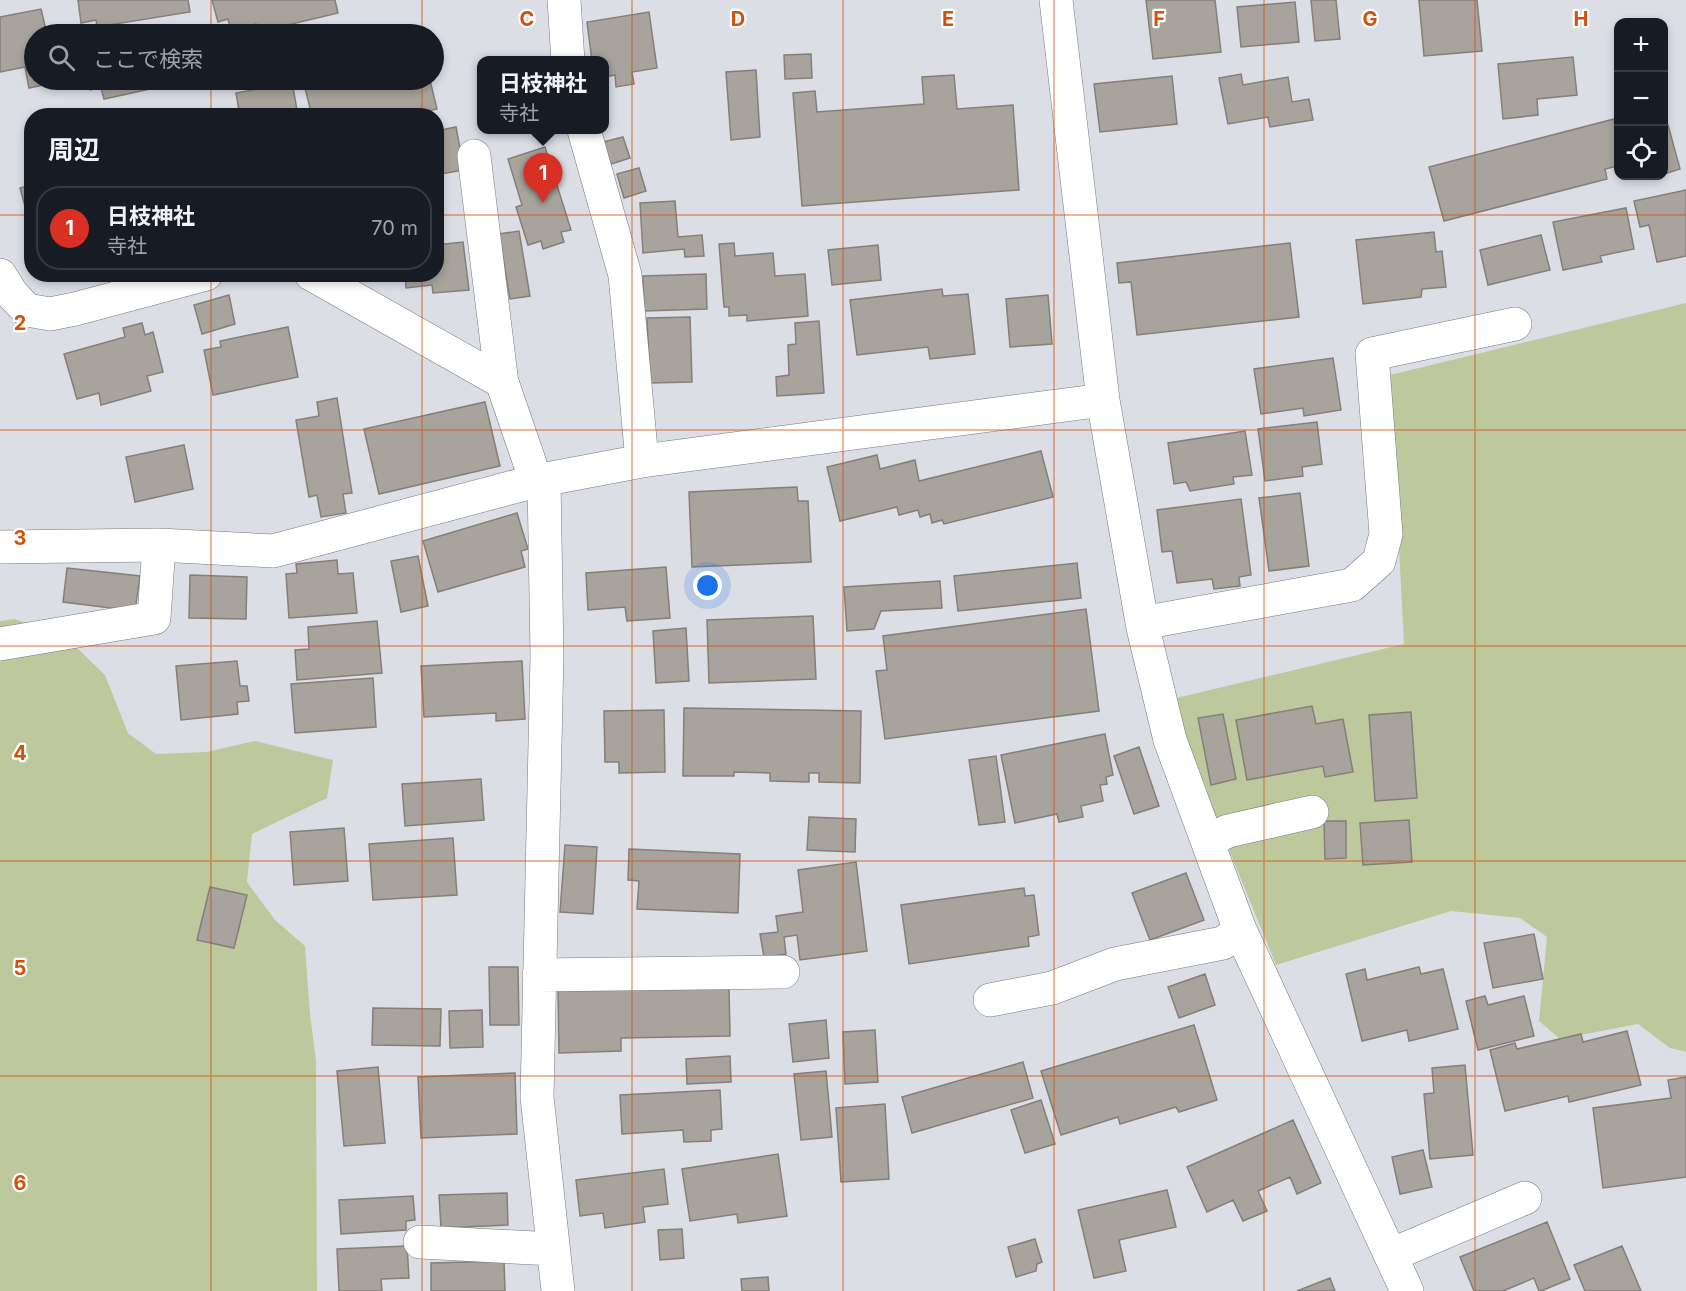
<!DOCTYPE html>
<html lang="ja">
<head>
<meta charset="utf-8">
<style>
	body { margin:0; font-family:Inter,"Noto Sans JP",sans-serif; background:#242831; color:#f1f3f6 }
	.controls { position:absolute; right:18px; top:18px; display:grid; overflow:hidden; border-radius:12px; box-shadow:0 3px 9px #0003 }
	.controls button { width:54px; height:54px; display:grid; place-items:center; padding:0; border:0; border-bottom:2px solid #363941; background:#171b24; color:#f1f3f6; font:30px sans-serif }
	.you { position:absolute; left:708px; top:586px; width:21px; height:21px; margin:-15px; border:4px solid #fff; border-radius:50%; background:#1a73e8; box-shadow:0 0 0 9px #1a73e833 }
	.badge { display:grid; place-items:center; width:39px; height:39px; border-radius:50%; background:#d93025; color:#fff; font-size:20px; font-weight:700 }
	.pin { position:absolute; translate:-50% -50px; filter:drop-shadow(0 2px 3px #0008) }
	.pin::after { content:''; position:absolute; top:32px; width:21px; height:18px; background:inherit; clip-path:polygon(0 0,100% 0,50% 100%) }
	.popup { position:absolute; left:477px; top:56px; width:132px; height:78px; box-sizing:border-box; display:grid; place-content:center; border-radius:12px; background:#171b24; filter:drop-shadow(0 2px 4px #0005); font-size:20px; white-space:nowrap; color:#9ea1a6 }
	.popup b { font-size:22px; color:#f1f3f6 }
	.popup::after { content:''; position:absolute; left:50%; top:100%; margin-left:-12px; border:12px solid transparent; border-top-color:#171b24 }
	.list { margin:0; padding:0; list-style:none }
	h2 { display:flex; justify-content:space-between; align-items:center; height:78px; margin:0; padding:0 24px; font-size:26px }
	h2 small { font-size:20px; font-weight:400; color:#9ea1a6 }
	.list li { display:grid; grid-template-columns:39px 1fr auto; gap:18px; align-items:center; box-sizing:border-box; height:84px; margin:0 12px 12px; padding:0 12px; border:2px solid #363941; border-radius:24px }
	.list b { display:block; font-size:22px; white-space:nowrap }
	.list p { margin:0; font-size:20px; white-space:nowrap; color:#9ea1a6 }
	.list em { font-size:20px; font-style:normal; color:#9ea1a6 }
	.icon { flex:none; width:33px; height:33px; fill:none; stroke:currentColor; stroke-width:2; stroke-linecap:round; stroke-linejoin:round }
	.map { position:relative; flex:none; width:1686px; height:1291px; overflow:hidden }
	.search { position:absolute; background:#171b24; box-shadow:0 3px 9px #0003; left:24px; top:24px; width:420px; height:66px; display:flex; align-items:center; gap:15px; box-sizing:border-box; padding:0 21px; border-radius:33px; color:#9ea1a6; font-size:22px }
	.panel { position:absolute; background:#171b24; box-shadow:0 3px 9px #0003; left:24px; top:108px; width:420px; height:174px; border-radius:24px }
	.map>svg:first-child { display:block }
	.green { fill:#bdc99d }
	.building { fill:#a9a39d; stroke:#857e79; stroke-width:1.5 }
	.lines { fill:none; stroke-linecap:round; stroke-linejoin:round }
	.street-casing { stroke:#777980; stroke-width:34 }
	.street { stroke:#fff; stroke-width:33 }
	.grid { fill:none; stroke:#d2510c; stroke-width:1.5; stroke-opacity:0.55 }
	.grid-label { font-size:20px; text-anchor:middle; font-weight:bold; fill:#d2510c; stroke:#fff; stroke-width:4.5; stroke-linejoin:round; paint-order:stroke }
</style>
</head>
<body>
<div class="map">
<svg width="1686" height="1291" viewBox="0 0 1686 1291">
	<rect width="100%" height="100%" fill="#dcdee6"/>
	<!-- green -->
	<path class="green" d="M1686,303V1052L1670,1048L1638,1024L1560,1039L1539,1021L1547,937L1520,918L1451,911L1276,965L1168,700L1404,644L1390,375Z
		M15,619L68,639L105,675L128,733L156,754L206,752L255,741L333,760L327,798L252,834L247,882L275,920L305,946L310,1014L316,1061L317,1291H0V621Z"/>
	<!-- building -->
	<path class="building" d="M78,0H188L190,12L97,27L96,20L81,23Z
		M212,0H335L338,13L258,32L256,24L231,30L228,19L218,22Z
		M1146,0H1215L1221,52L1153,59Z
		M1311,0H1336L1340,39L1315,41Z
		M1419,0H1477L1482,51L1424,56Z
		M1295,2L1299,42L1241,47L1237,7Z
		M41,9L47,34H34V80H56L57,82L29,88L25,67L0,72V17Z
		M649,12L657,68L632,72L634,84L616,87L615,75L604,77V61H592L587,22Z
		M811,54L812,78L785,79L784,55Z
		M1573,57L1577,95L1537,99L1538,115L1503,119L1498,64Z
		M756,70L760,137L731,140L726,72Z
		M1241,74L1243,85L1288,77L1292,102L1309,99L1313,120L1270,127L1268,117L1228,124L1219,78Z
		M954,75L957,109L1013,105L1019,190L802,206L793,93L815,91L817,112L924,104L922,77Z
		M1172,76L1177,124L1100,132L1094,84Z
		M88,80H181L182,82L104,99L101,88L90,90Z
		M346,80H430L437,109L406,116H312L305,88Z
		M283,84V89L293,87L298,116H240L236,93Z
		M1614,119L1618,138V166L1605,169L1607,179L1444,221L1429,167Z
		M1668,125L1680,169L1664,174V127Z
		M456,127L464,170L441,174L439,164L436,165V131Z
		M623,137L630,158L611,164L603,142Z
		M545,147L571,230L561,232L564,242L543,249L541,241L528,245L516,207L522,205L508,159Z
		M639,168L646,191L624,198L617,174Z
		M32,185V232L20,188Z
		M1686,190V256L1657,262L1649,225L1640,227L1634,201Z
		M675,201L678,237L702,235L704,256L685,257L684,249L643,253L640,203Z
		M1626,208L1634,249L1600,256L1602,262L1563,270L1553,222Z
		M519,231L530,296L510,299L499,234Z
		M1434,232L1436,252L1442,251L1446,287L1422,289L1421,297L1363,304L1356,240Z
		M1541,235L1550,270L1488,285L1480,250Z
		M463,242L469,290L433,293L432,285L406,288L405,274H436V245Z
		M734,243L735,256L773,253L775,276L805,274L808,316L747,321V315L729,316V307H724L719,244Z
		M1290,243L1299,317L1137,335L1131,282L1119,283L1117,263Z
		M878,245L881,280L832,285L828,250Z
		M706,274L707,309L644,311L643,276Z
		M942,289L943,296L968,294L975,354L930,359L928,347L857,355L850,300Z
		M229,295L235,324L202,334L194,305Z
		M1048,295L1052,344L1010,347L1006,299Z
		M690,317L692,382L650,383L647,318Z
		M819,321L824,393L777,396L776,377L789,375L788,345L796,344L795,323Z
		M142,323L145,335L153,332L163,372L147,376L151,391L101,405L99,393L77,399L64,354L125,337L123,328Z
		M288,327L298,377L213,395L204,350L221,347L220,341Z
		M1333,358L1341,410L1304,416L1303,408L1261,414L1254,369Z
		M337,398L352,493L343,494L346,513L321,517L317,495L309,497L296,420L319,416L317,402Z
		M485,402L500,466L379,494L364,429Z
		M1317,422L1322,464L1302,467L1303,476L1265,481L1258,429Z
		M1245,431L1252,475L1233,477L1234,484L1190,491L1186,482L1174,484L1168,443Z
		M184,445L193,489L135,502L126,457Z
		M1041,451L1053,497L944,524L942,520L932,523L930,514L920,517L918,510L899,515L897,507L840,521L827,467L877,455L880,469L915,460L919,481Z
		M797,487L798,501H808L811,562L692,567L689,492Z
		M1300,493L1309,566L1269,571L1259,498Z
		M1241,499L1251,575L1239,577L1240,586L1214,589L1212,579L1177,583L1172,551L1162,552L1157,510Z
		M517,513L528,549L521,551L525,567L438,592L423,541Z
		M418,556L428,606L401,612L391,561Z
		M337,560L338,574L353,573L357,613L289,618L286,574L297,573L296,564Z
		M1077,563L1081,598L958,611L954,576Z
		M666,567L670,618L627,621L625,607L588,610L586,573Z
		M67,568L140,576L135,611L63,602Z
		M190,575L247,577L246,619L189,618Z
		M940,581L942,608L881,611L874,629L847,631L844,587Z
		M1086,609L1099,711L885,739L876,671L887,670L883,636Z
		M813,616L816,679L709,683L707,620Z
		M377,621L382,673L297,680L295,650L309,649L308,627Z
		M686,628L689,681L656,683L653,631Z
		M237,661L240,686H247L249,701L237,702L238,714L181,720L176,666Z
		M522,661L525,719L496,721V713L424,717L421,666Z
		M373,678L376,727L295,733L291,684Z
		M1312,706L1316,724L1343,719L1353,772L1325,777L1323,766L1247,780L1236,720Z
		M684,708L861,711L860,783L819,782V773H809V782L770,781V773L734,772V776H683Z
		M664,710L665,772L619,773V762H605L604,711Z
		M1411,712L1417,798L1375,801L1369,715Z
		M1223,714L1236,779L1211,785L1198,718Z
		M1105,734L1113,775L1106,777L1107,784L1100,785L1103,801L1081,806L1083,817L1059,822L1057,814L1015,823L1001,755Z
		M1139,747L1159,806L1134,814L1114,756Z
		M996,756L1005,822L979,825L969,760Z
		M481,779L484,820L405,826L402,784Z
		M809,817L856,819L855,852L807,850Z
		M1409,820L1412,862L1363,865L1360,823Z
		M1324,821H1346V858L1325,859Z
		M344,828L348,881L294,885L290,832Z
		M453,838L457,895L373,900L369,844Z
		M565,845L597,847L593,914L560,912Z
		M629,849L740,854L738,913L637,909L639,881L628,880Z
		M856,862L867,951L800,960L797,935L784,937L786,954L764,957L760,934L778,932L776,916L803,912L798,870Z
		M1186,873L1204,920L1150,940L1132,893Z
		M210,887L247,895L234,948L197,940Z
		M1024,888L1025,896L1034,895L1039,935L1028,937L1029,946L909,964L901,905Z
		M1534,934L1543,979L1493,988L1484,943Z
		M489,967H518L519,1025H490Z
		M1419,967L1421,974L1443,969L1458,1029L1409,1041L1407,1030L1362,1041L1346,974L1365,969L1367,980Z
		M1205,974L1215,1005L1179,1018L1168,987Z
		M729,987L730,1036L621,1038V1051L559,1053L558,990Z
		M1485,996L1488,1005L1524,996L1534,1036L1478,1050L1466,1001Z
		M373,1008L441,1009L440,1046L372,1045Z
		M482,1010L483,1047L450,1048L449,1011Z
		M826,1020L829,1058L793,1062L789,1024Z
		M1194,1025L1217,1100L1179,1112L1176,1107L1120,1124L1118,1117L1061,1135L1041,1071Z
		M875,1030L878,1082L845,1084L843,1032Z
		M1627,1031L1641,1085L1569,1102L1568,1096L1505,1111L1490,1050L1515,1043L1517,1049L1581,1034L1583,1042Z
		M730,1056L731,1082L687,1084L686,1059Z
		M1023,1062L1033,1098L912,1133L902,1097Z
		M1465,1065L1473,1155L1430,1159L1424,1094L1434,1093L1432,1068Z
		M378,1067L385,1143L344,1146L337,1071Z
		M826,1071L832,1137L801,1140L794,1074Z
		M515,1073L517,1134L421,1138L418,1077Z
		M1686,1077V1177L1603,1188L1593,1108L1671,1098L1668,1080Z
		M720,1090L722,1129L711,1130V1141L684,1142L683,1130L622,1134L620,1095Z
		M1041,1100L1055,1144L1025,1153L1011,1110Z
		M885,1104L889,1179L841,1182L836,1108Z
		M1293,1120L1321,1183L1297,1194L1290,1177L1258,1191L1267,1211L1243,1221L1233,1200L1207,1212L1187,1167Z
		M1423,1150L1432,1187L1400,1194L1392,1157Z
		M778,1154L787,1216L738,1223L737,1214L690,1221L682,1169Z
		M664,1169L668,1204L643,1207L645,1222L605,1228L603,1213L580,1216L576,1180Z
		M1167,1190L1176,1227L1119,1240L1126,1271L1094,1278L1078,1210Z
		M507,1193L508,1225L441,1228L439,1195Z
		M413,1196L415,1220L406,1221V1230L341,1234L339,1200Z
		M1547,1222L1570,1279L1541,1291H1539L1534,1278L1503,1291H1474L1460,1257Z
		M682,1229L684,1258L660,1260L658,1230Z
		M1035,1239L1042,1262L1037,1264L1036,1271L1016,1277L1008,1247Z
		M407,1246L409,1278L381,1279L382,1291H339L337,1249Z
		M1622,1246L1641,1291H1585L1574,1265Z
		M504,1261L505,1291H431V1263Z
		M768,1277L769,1291H742L741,1279Z
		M1330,1278L1335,1291H1297Z"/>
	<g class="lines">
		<defs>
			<path id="street" d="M564,0L568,61
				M1056,0L1103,400L1143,628L1170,740L1240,930L1407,1291
				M584,130L625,275L642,461
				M474,156L502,384
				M311,274L502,382L536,481
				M0,275L12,294L27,310L50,314L75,309L206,274
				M544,480L547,656L537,1097L558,1291
				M0,547L159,545L273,551L536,481L642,461L1103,400
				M1142,623L1352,585L1379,561L1386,534L1372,354L1515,324
				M0,644L154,618L159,545
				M1208,841L1228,831L1312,812
				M539,975L783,972
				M990,1000L1052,988L1115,964L1223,943L1240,930
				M420,1242L553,1249
				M1391,1255L1525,1198"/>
		</defs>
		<!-- street casing -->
		<use href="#street" class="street-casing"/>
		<!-- street -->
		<use href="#street" class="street"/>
	</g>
	<!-- grid -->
	<path class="grid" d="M211,0V34M422,0V34M632,0V1291M843,0V1291M1054,0V1291M1264,0V1291M1475,0V1291M211,80V116M422,80V116M0,215H32M436,215H1686M211,274V1291M422,274V1291M0,430H1686M0,646H1686M0,861H1686M0,1076H1686"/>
	<g class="grid-label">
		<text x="527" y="26">C</text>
		<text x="738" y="26">D</text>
		<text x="948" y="26">E</text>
		<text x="1159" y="26">F</text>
		<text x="1370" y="26">G</text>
		<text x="1581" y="26">H</text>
		<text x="20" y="330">2</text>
		<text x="20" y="545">3</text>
		<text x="20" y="760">4</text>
		<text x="20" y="975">5</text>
		<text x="20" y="1190">6</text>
	</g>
</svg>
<div class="controls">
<button>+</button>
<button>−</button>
<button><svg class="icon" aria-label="locate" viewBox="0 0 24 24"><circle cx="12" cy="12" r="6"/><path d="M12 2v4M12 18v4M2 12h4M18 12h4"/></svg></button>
</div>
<div class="you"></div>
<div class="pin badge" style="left:543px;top:203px">1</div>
<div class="popup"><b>日枝神社</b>寺社</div>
<div class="search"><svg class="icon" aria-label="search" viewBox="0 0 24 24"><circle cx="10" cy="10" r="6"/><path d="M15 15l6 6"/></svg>ここで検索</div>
<section class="panel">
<h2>周辺<small></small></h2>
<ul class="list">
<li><span class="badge">1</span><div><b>日枝神社</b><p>寺社</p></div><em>70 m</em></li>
</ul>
</section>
</div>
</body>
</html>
